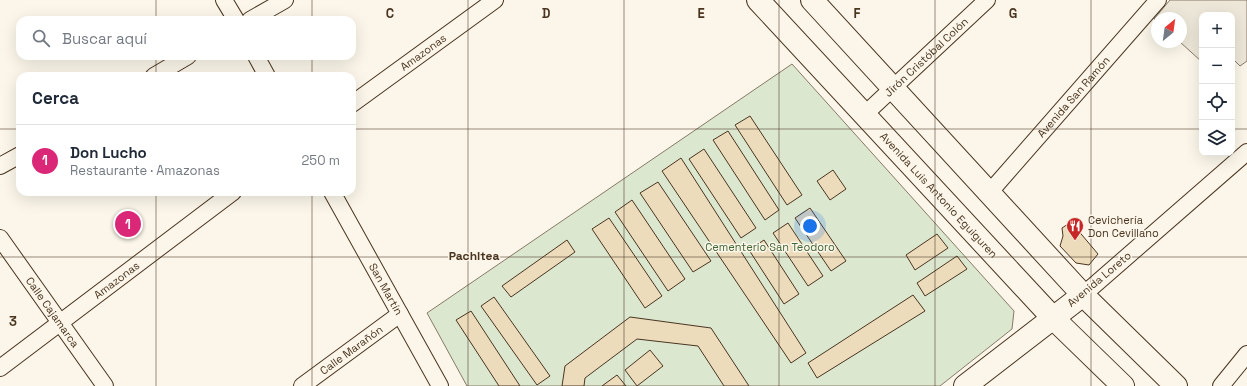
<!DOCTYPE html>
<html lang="es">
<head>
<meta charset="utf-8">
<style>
	body { margin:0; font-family:"Space Grotesk",sans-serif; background:#f6f6f7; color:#1f2937 }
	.controls { position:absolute; right:12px; top:12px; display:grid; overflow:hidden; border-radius:8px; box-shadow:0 4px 16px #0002 }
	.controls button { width:36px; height:36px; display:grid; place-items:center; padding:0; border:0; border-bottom:1px solid #e0e1e3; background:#fff; color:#1f2937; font:20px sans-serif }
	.compass { position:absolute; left:1151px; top:12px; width:36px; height:36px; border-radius:50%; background:#fff; box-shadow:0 4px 16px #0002; rotate:29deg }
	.you { position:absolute; left:810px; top:226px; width:14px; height:14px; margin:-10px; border:3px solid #fff; border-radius:50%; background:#1a73e8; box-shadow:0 0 0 6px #1a73e833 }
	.badge { display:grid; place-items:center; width:26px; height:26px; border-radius:50%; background:#db2777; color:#fff; font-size:13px; font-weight:700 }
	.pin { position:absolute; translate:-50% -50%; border:2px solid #fff; box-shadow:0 1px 4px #0006 }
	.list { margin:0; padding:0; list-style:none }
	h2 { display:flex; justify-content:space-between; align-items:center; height:52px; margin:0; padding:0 16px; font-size:17px }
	h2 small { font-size:13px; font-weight:400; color:#747a83 }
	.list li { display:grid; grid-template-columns:26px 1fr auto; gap:12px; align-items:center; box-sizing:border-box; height:72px; padding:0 16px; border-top:1px solid #e0e1e3 }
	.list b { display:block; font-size:15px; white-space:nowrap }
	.list p { margin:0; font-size:13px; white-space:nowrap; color:#747a83 }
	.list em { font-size:13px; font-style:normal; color:#747a83 }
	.icon { flex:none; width:22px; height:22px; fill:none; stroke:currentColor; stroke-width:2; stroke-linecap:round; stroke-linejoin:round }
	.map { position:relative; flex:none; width:1247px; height:386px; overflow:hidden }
	.search { position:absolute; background:#fff; box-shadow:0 4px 16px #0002; left:16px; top:16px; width:340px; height:44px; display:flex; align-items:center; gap:10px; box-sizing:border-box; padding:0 14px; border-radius:12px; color:#747a83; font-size:15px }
	.panel { position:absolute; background:#fff; box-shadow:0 4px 16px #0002; left:16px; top:72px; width:340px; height:124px; border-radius:12px }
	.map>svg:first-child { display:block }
	.green { fill:#dce7d0; stroke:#887966 }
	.parking { fill:#ede7d9; stroke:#887966 }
	.building { fill:#ecdcbc; stroke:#4a3520 }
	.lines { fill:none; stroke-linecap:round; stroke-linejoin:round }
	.minor-casing { stroke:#4a3520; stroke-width:18 }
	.secondary-casing { stroke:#4a3520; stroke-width:24 }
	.minor { stroke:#fbf6e9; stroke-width:16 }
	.secondary { stroke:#fbf6e9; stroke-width:22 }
	.grid { fill:none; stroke:#4a3520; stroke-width:1; stroke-opacity:0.55 }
	.labels { text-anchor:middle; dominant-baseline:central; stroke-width:3; stroke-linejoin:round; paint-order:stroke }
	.street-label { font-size:11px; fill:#4a3520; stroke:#fbf6e9 }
	.poi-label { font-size:11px; fill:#4a3520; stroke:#fbf6e9; text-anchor:start }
	.park-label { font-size:11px; fill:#436837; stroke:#fbf6e9 }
	.neighbourhood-label { font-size:12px; font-weight:bold; fill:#4a3520; stroke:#fbf6e9 }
	.grid-label { font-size:13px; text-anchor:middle; font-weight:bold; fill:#4a3520; stroke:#fbf6e9; stroke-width:3; stroke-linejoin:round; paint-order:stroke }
</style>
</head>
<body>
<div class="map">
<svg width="1247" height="386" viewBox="0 0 1247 386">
	<rect width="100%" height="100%" fill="#fbf6e9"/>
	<!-- green -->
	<path class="green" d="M792,64L1014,311L1012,329L940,386H467L427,313Z"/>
	<!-- parking -->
	<path class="parking" d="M1170,0H1247V61L1240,66L1232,58V15H1202V62L1180,42H1181V18H1157V21L1154,19Z"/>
	<!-- building -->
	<path class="building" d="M750,116L802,195L787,205L735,125Z
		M728,131L779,210L765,220L713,140Z
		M704,149L756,228L741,238L689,159Z
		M681,158L806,353L791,363L662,171Z
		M833,170L846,189L830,200L817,181Z
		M658,182L711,261L693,272L640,193Z
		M632,200L685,279L668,291L615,212Z
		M810,208L846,261L831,271L795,218Z
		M609,218L662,296L645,308L592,229Z
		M1071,222L1098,254L1089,265L1076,263L1060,246L1063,236L1062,228Z
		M788,223L823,276L808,286L773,233Z
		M937,234L948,248L915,270L906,255Z
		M567,240L575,252L511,297L502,286Z
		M764,240L799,294L784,304L749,250Z
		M957,256L967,269L925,296L917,283Z
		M913,295L925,311L817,378L808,363Z
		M494,297L550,376L537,385L481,306Z
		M471,311L520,386H499L456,320Z
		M630,317L711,328L749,386H724L698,346L637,339L585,378L584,386H562L565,366Z
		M650,350L663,366L637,386L625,370Z
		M617,375L626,386H602Z"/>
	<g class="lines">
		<defs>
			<g id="minor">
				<path d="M224,0L236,20"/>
				<path d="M250,20L285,0"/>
				<path d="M256,56L267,76"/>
				<path d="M154,76L188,56"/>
				<path id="s1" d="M352,104L495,0"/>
				<path id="s2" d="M864,115L987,0"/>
				<path d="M0,166L20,155"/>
				<path id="s3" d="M332,192L440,386"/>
				<path id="s4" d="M989,193L1158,0"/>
				<path id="s5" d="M0,238L105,386"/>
				<path d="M1083,295L1247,152"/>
				<path id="s6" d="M0,368L233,192"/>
				<path id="s7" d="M302,386L400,314"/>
				<path d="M1221,386L1247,354"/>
			</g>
			<g id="secondary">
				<path id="s8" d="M758,0L1053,318L1123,386"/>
				<path d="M812,0L1083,295L1176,386"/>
				<path d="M965,386L1083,295"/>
			</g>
		</defs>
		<!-- minor casing -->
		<use href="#minor" class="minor-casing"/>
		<!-- secondary casing -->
		<use href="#secondary" class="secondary-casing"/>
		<!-- minor -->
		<use href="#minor" class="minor"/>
		<!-- secondary -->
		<use href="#secondary" class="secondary"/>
	</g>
	<!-- grid -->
	<path class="grid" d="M156,0V20M312,0V20M468,0V386M624,0V386M779,0V386M935,0V386M1091,0V386M156,56V76M312,56V76M0,129H20M352,129H1202M1232,129H1247M156,192V386M312,192V386M0,257H1247"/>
	<!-- icons -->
	<defs>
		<symbol id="restaurant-pin" viewBox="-11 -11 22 30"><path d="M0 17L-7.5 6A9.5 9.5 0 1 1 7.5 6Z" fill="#c62828" stroke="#fbf6e9"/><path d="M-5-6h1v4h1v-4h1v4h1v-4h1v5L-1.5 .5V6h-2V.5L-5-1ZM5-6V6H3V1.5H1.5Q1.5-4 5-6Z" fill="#fff"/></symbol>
	</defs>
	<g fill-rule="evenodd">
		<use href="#restaurant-pin" x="1065" y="216" width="20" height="27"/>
	</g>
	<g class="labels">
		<!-- street labels -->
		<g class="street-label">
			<text stroke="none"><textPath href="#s1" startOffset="88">Amazonas</textPath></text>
			<text stroke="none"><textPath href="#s2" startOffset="85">Jirón Cristóbal Colón</textPath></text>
			<text stroke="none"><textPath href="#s4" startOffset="128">Avenida San Ramón</textPath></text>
			<text stroke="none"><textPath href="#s8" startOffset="266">Avenida Luis Antonio Eguiguren</textPath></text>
			<text transform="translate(1099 279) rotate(-40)">Avenida Loreto</text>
			<text stroke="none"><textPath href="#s6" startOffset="146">Amazonas</textPath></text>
			<text stroke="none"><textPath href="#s3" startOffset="111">San Martín</textPath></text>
			<text stroke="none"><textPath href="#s5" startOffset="91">Calle Cajamarca</textPath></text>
			<text stroke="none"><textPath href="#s7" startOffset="61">Calle Marañón</textPath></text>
		</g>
		<!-- poi labels -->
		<g class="poi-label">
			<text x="1088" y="220">Cevichería<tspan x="1088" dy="13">Don Cevillano</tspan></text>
		</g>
		<!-- park labels -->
		<g class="park-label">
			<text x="770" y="247">Cementerio San Teodoro</text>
		</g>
		<!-- neighbourhood labels -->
		<g class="neighbourhood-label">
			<text x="474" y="256">Pachitea</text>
		</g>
	</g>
	<g class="grid-label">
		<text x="390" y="18">C</text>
		<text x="546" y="18">D</text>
		<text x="701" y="18">E</text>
		<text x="857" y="18">F</text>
		<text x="1013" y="18">G</text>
		<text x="13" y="326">3</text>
	</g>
</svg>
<div class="controls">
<button>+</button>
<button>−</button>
<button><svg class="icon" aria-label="locate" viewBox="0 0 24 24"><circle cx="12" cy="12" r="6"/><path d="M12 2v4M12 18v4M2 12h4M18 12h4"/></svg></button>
<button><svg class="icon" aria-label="layers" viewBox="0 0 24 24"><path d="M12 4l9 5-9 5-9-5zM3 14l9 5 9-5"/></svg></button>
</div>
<svg class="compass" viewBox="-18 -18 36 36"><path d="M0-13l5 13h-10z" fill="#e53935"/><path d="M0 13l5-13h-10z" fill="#747a83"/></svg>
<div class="you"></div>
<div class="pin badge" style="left:128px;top:224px">1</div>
<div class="search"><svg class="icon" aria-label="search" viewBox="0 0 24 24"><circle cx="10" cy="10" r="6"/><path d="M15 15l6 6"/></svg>Buscar aquí</div>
<section class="panel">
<h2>Cerca<small></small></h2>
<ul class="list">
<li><span class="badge">1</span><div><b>Don Lucho</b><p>Restaurante · Amazonas</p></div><em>250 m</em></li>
</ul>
</section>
</div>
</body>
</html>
